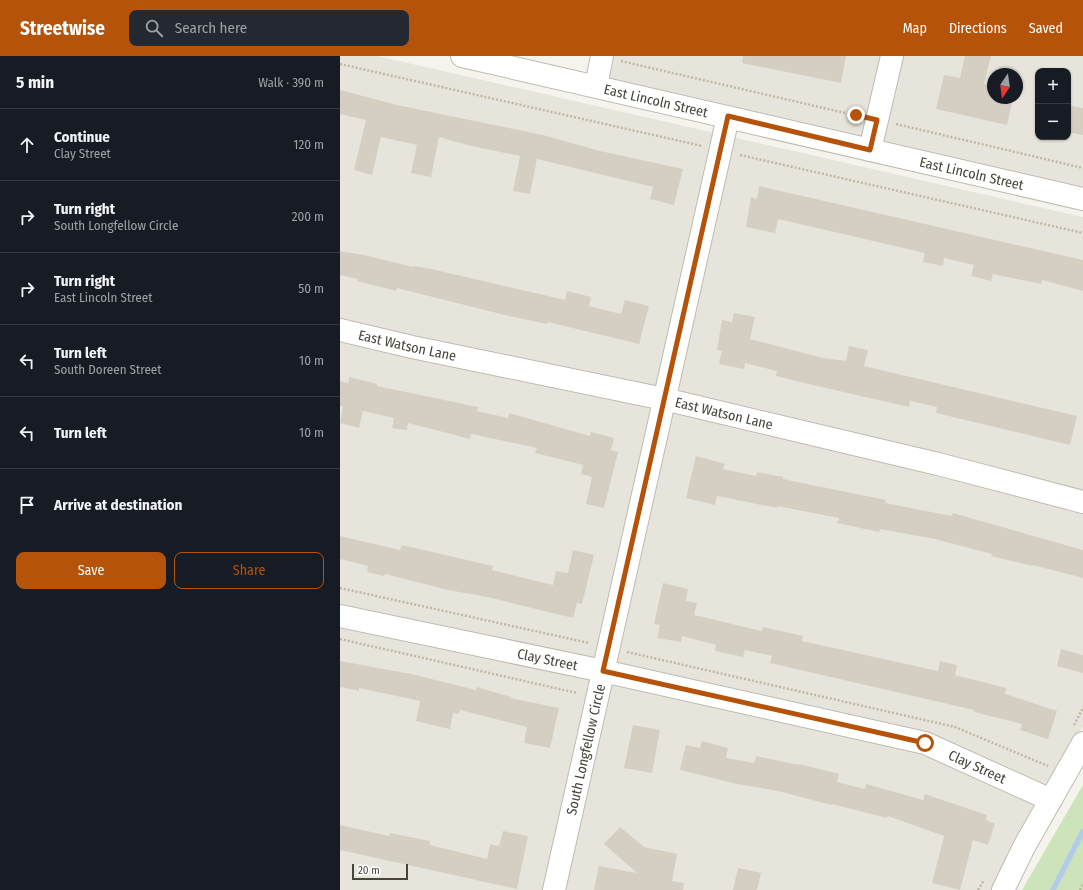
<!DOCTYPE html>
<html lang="en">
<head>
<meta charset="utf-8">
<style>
	body { margin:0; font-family:"Fira Sans Condensed",sans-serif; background:#242831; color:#f1f3f6 }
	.controls { position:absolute; right:12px; top:12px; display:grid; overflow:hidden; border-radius:8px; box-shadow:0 1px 3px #0004 }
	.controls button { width:36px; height:36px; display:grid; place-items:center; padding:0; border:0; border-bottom:1px solid #363941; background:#171b24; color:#f1f3f6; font:20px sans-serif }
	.compass { position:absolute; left:647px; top:12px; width:36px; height:36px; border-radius:50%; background:#171b24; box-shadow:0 1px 3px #0004; rotate:193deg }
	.scale { position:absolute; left:12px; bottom:10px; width:56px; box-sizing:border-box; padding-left:4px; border:2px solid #48443a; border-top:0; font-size:11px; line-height:14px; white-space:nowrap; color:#48443a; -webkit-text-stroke:3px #fff; paint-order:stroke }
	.stop { position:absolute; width:12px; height:12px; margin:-9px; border:3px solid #b45309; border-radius:50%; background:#fff }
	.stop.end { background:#b45309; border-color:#fff; box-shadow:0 1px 4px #0008 }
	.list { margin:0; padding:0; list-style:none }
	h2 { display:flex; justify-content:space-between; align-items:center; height:52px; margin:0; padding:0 16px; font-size:17px }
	h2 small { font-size:13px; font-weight:400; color:#9ea1a6 }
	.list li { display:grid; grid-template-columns:26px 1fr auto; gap:12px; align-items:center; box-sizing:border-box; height:72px; padding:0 16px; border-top:1px solid #363941 }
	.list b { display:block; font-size:15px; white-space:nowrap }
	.list p { margin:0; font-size:13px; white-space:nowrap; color:#9ea1a6 }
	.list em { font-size:13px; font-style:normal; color:#9ea1a6 }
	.actions { display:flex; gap:8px; padding:12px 16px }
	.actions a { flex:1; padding:9px 0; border:1px solid #b45309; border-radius:8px; text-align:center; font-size:14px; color:#b45309 }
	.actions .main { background:#b45309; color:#fff }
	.icon { flex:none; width:22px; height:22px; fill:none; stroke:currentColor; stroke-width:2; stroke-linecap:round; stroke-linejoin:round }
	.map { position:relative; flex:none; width:743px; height:834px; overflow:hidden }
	header { display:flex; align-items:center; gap:24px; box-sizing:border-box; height:56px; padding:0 20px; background:#b45309; color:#fff }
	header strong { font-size:19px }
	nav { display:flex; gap:22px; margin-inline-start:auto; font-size:14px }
	.search { width:280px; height:36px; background:#242831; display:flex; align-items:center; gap:10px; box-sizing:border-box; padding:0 14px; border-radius:8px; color:#9ea1a6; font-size:15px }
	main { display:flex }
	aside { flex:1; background:#171b24 }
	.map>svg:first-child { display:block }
	.residential { fill:#e7e5db; fill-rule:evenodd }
	.green { fill:#cde3ba }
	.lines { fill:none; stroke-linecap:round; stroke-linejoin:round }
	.stream { stroke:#b1cce9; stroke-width:5.5 }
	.building { fill:#d5cfc3 }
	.minor-casing { stroke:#bfbbb0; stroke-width:24 }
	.path { stroke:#bfb8a3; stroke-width:2.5; stroke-dasharray:2 2; stroke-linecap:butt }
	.minor { stroke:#fff; stroke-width:22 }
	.route { stroke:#b45309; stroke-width:5 }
	.labels { text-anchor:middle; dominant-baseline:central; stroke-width:3; stroke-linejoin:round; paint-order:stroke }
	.street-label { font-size:14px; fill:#48443a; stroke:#fff }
</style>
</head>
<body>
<header>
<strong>Streetwise</strong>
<div class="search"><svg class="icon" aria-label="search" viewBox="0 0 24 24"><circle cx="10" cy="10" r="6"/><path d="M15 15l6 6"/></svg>Search here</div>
<nav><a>Map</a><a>Directions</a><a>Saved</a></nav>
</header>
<main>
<aside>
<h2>5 min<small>Walk · 390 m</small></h2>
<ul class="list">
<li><svg class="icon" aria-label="ahead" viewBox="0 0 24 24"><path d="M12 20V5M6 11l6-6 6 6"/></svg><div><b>Continue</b><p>Clay Street</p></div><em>120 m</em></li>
<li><svg class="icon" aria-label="right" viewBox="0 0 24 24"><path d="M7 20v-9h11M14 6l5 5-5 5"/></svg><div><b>Turn right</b><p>South Longfellow Circle</p></div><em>200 m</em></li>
<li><svg class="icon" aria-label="right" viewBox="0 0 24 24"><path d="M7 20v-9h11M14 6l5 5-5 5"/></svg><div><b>Turn right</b><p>East Lincoln Street</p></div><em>50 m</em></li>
<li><svg class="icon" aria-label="left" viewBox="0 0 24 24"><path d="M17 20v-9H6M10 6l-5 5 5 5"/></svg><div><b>Turn left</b><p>South Doreen Street</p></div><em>10 m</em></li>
<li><svg class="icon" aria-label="left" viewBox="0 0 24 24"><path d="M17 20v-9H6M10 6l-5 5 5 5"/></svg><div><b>Turn left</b></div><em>10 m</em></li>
<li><svg class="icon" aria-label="arrive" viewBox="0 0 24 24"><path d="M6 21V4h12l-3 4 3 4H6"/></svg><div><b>Arrive at destination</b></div></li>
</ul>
<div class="actions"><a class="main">Save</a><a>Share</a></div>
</aside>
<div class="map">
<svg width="743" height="834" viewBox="0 0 743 834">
	<rect width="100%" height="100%" fill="#f4f3ec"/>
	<!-- residential -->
	<path class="residential" d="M0,0H37L743,161V670L651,834H0Z
		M262,0H743V142L256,30ZM698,15H728V81H698ZM653,18H677V42H653Z"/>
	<!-- green -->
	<path class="green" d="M743,729V834H682Z"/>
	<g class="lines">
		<!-- stream -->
		<path class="stream" d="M713,834L743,775"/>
	</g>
	<!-- building -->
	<path class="building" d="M403,0H506L501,27L402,7Z
		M625,0H651L644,28L653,30V42H673L667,69L596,53L604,19L620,22Z
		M0,34L57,49L203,79L260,95L343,113L334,149L310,143L313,131L197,103L190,138L173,135L180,100L131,90L99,81L91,121L71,117L77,89L41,81L32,119L14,114L26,64L0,58Z
		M728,49L743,52V79L728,76Z
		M419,130L743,204V235L702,224L701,228L653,218L651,225L631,220L634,209L604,202L603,210L583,206L585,197L438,163L435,177L406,171L411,141L417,143Z
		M0,195L24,199L73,211V210L87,212L225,244L227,235L251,241L249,250L281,258L285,244L309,250L299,288L208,266L207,268L169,260L57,232L56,235L17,225L18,223L0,219Z
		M394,257L415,261L410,283L483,302L506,305L509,290L528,294L524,310L737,360L730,389L596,357L597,351L570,345L569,351L464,327L436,320L437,315L405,307L404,313L379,308L382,295L377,294L382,264L392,266Z
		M9,321L38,328L37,330L138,351L137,355L168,362L169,357L250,380L251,376L274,382L271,394L278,396L264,452L246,448L252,421L241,418L243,409L195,397L197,392L131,378L130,383L68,367L67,374L52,372L54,362L23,355L19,372L0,367L3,350H0V325L8,327Z
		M356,400L385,408L383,413L416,420L417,416L443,421V423L546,444L545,447L612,460L613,457L743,494V522L693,509V510L651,500L652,498L595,483L540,473L539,476L497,467L499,462L437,450V452L377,440L375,449L346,442Z
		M0,480L60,494L62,489L153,510L152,514L213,529L216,515L228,517L233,494L254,499L242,548L237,547L233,562L147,541L108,534L45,518L44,520L27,516L28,510L0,503Z
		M323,527L348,533L346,545L357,547L354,559L422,575L423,571L463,580L462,585L598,615L600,605L617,609L615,619L666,632L665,638L717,655L708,683L680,674L682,668L634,656V654L430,607L432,600L405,594L403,601L375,595L376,589L342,580L341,586L317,582L320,569L314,568Z
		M721,593L743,599V617L717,610Z
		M0,605L71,618L136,634L137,631L171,641L170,642L219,652L210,692L184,687L187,671L120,654L119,658L113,657L110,673L76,665L80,645L19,632V635L0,631Z
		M293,669L320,674L312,717L284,712Z
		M362,685L388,692L386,702L414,707L416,700L459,709V708L499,718L497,726L525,733L526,728L583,744L585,738L647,759L646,764L655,768L648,789L633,784L620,834L592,827L604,780L548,760L547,762L492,748L491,749L438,735L397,728L340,714L346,689L360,692Z
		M0,769L49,780L50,777L90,785V789L147,803L150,788L159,790L163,775L188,780L177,833L0,794Z
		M280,771L304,791L337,798L332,825L344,827L343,834H254L259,810L297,817L264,788Z
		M398,812L421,817L417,834H393Z"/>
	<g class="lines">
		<defs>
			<g id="minor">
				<path id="s1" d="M122,0L743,143"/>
				<path d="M256,30L262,0"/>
				<path d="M530,94L552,0"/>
				<path id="s2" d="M0,274L72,291L324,343L598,408L743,446"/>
				<path id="s3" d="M0,560L263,615L585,687L711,744"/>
				<path id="s4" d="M214,834L388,61"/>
				<path d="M663,834L685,789L743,687"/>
			</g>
		</defs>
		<!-- minor casing -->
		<use href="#minor" class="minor-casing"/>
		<!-- path -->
		<path class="path" d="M281,5L518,60
			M0,8L362,90
			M556,68L743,112
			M400,99L743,177
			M0,532L249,587
			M0,583L237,637
			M287,596L615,671L708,710
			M734,669L743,652
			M638,834L644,824
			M740,834L743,828"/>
		<!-- minor -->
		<use href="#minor" class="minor"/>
	</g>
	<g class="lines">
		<!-- route -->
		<path class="route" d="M516,59L537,64L530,94L388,60L263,615L585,687"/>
	</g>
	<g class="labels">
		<!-- street labels -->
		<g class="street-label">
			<text stroke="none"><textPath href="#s1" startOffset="199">East Lincoln Street</textPath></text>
			<text stroke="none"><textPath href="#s1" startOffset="523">East Lincoln Street</textPath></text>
			<text stroke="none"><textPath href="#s2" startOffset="69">East Watson Lane</textPath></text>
			<text stroke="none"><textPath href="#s2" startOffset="393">East Watson Lane</textPath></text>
			<text stroke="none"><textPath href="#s3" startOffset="212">Clay Street</textPath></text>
			<text stroke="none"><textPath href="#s4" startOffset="144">South Longfellow Circle</textPath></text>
			<text stroke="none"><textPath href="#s3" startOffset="656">Clay Street</textPath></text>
		</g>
	</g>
</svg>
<div class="controls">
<button>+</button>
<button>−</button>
</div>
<svg class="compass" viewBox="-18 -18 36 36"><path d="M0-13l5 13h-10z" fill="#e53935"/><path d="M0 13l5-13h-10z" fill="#9ea1a6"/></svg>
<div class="scale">20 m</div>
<div class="stop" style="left:585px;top:687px"></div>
<div class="stop end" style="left:516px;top:59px"></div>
</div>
</main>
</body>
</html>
